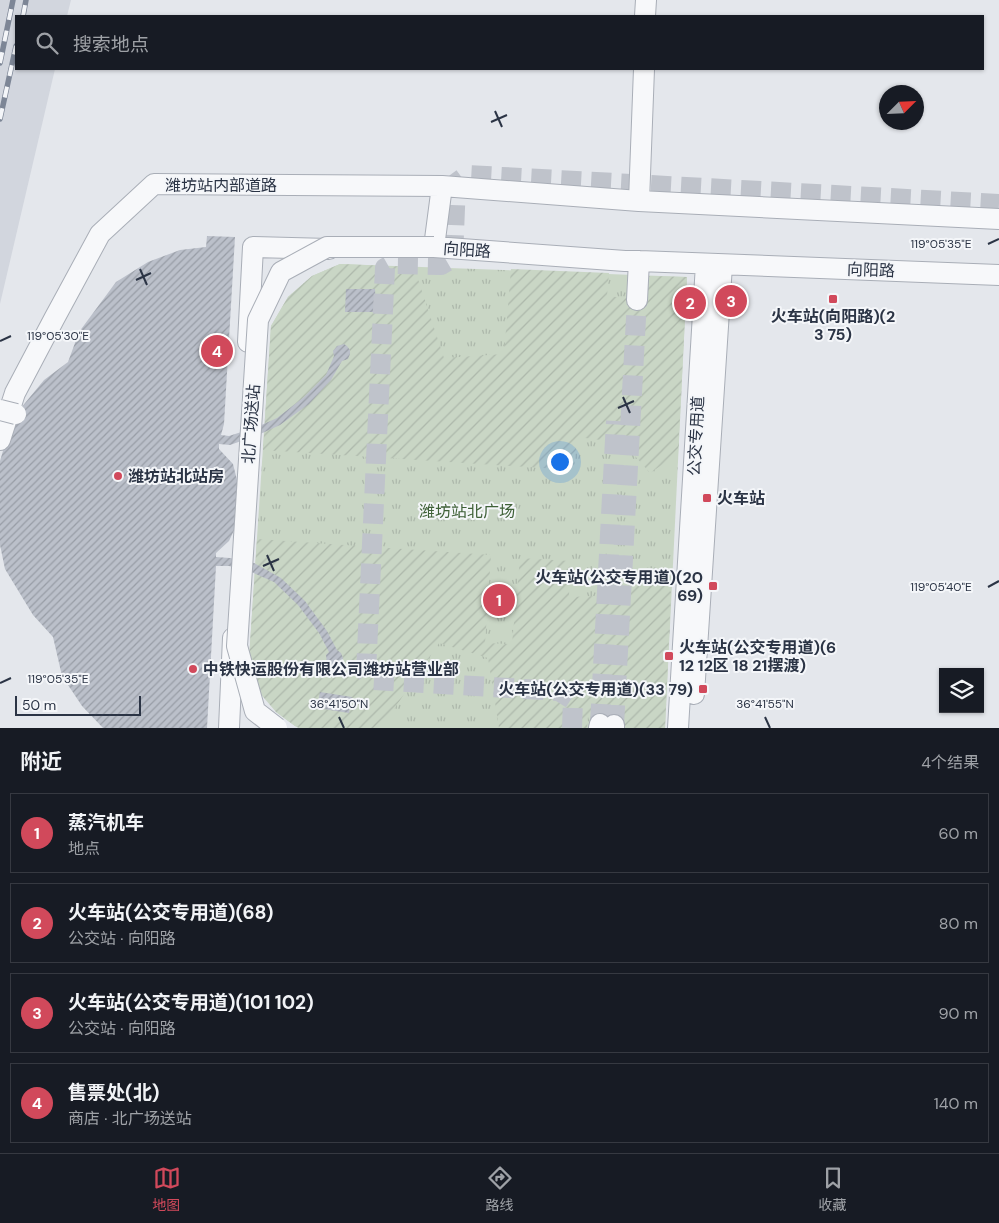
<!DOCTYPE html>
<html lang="zh">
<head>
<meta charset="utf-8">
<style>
	body { margin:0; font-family:"DM Sans","Noto Sans SC",sans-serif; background:#20242c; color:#f1f3f6 }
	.controls { position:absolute; right:15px; bottom:15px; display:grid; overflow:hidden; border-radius:0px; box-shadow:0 1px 4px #0004 }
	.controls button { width:45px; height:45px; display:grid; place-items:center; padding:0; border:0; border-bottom:1px solid #363941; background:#171b24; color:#f1f3f6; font:25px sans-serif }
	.compass { position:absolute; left:879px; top:85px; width:45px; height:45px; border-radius:50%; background:#171b24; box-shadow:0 1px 4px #0004; rotate:66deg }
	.scale { position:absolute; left:15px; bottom:12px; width:126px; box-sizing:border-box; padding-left:5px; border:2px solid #2b3445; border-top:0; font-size:14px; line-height:18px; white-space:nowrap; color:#2b3445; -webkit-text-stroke:4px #f4f6f9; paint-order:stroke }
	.you { position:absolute; left:559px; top:461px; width:18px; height:18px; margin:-12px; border:4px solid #fff; border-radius:50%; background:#1a73e8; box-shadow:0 0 0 8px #1a73e833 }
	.badge { display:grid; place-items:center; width:32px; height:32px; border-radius:50%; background:#d1495b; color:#fff; font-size:16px; font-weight:700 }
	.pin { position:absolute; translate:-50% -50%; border:2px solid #fff; box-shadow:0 1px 5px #0006 }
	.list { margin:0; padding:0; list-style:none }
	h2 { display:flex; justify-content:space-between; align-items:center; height:65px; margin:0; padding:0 20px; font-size:21px }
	h2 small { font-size:16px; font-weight:400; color:#9ea1a6 }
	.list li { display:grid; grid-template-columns:32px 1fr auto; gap:15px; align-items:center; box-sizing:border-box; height:80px; margin:0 10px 10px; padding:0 10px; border:1px solid #363941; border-radius:0px }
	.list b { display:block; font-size:19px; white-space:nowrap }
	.list p { margin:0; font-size:16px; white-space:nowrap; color:#9ea1a6 }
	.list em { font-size:16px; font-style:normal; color:#9ea1a6 }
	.icon { flex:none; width:28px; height:28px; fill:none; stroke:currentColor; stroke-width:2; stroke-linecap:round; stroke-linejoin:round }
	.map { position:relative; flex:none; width:999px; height:728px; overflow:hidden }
	.search { position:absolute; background:#171b24; box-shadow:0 1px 4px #0004; left:15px; right:15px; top:15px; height:55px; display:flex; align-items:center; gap:12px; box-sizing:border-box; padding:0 18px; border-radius:0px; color:#9ea1a6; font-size:19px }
	.sheet { height:425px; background:#171b24 }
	nav { display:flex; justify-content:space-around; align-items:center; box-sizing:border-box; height:70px; border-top:1px solid #363941; background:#171b24; font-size:14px; color:#9ea1a6 }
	nav a { display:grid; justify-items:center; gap:2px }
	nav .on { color:#d1495b }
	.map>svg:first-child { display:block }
	.built { fill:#d2d6de }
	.park { fill:url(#park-tufts) }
	.garden { fill:url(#garden-furrows) }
	.building { fill:url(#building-hatch) }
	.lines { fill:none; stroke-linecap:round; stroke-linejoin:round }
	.minor-tunnel { stroke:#bfc3cb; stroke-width:20; stroke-dasharray:20 10; stroke-linecap:butt }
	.minor-casing { stroke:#a9aeb7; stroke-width:22 }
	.minor { stroke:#f7f8fa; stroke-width:20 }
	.rail-casing { stroke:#7d8696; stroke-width:5.5 }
	.rail { stroke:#f4f6f9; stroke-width:4; stroke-dasharray:11; stroke-linecap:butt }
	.minor-bridge-casing { stroke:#a9aeb7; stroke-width:22; stroke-linecap:butt }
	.minor-bridge { stroke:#f7f8fa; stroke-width:20 }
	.ticks { fill:none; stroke:#2b3445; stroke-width:2 }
	.poi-dot { fill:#d1495b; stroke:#f4f6f9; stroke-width:2 }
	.labels { text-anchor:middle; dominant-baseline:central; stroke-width:4; stroke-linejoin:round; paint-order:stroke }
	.street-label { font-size:16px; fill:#2b3445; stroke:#f4f6f9 }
	.poi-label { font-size:16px; font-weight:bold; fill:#2b3445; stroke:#f4f6f9; text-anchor:start }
	.park-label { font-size:16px; fill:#3f6138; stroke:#f4f6f9 }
	.ticks-label { font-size:12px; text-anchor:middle; fill:#2b3445; stroke:#f4f6f9; stroke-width:4; stroke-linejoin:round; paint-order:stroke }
</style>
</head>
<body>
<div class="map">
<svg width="999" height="728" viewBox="0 0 999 728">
	<defs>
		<pattern id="park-tufts" width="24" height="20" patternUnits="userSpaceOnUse" patternTransform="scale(1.25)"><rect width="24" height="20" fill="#c9d6c5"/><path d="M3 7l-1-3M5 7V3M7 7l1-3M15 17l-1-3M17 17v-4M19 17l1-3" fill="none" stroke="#adb8ab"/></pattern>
		<pattern id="garden-furrows" width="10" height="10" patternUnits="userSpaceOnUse" patternTransform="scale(1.25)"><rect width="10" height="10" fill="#c9d6c5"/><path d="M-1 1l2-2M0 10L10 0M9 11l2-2" fill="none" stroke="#adb8ab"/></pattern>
		<pattern id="building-hatch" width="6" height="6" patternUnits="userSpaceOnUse" patternTransform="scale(1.25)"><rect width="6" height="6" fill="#bbc0ca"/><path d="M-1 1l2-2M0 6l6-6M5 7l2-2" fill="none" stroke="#989da6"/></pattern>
	</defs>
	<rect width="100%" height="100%" fill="#e4e7ec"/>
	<!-- built -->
	<path class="built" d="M0,0H71L67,16H16V69H55L0,304Z"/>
	<!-- park -->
	<path class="park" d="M340,264L687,277L665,728H299L295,726L276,712L249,659L271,326L288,297L312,276Z"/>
	<!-- garden -->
	<path class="garden" d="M340,264L414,267L444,358L504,354L511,269L609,273L607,296L644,300L646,276L687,277L678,454L650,473L635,456L609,441L577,437L574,470L263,450L271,326L288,297L312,276Z
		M257,539L491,555L485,643L512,644L520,558L570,561L569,597L598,596L631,585L648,567L671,592L665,728H617L618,717L588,716L587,728H499L488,658L439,643L381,728H299L295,726L276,712L258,691L249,659Z"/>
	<!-- building -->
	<path class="building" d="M207,236L235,237L224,424L221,435L229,436L257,427L277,418L304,397L326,375L334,356L333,351L337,346L344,344L347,346L350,350V354L348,359L342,361L331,380L309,404L280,425L258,435L230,445L219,444V449L233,464L239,488L237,524L229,541L216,553V557L230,558L254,563L281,578L305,601L327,631L337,650L341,653L343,658L342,662L339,665L334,667L329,665L327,663L326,655L329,652L319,633L298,605L274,582L249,571L229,566H216L207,728H103L82,706L62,676L53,637L33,615L5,569L0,545V461L5,444L16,414L44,380L68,362L79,332L116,282L148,262L180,250L206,247Z
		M346,289H375L376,312H345Z
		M320,692L352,697L349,713L317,708Z"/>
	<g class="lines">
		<!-- minor-tunnel -->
		<path class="minor-tunnel" d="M600,724L616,421
			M614,725L637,300
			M572,728L573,700L559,691L373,680L366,672L385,268L392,264L441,265L453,258L456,183L467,175L999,204"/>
		<defs>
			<path id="minor" d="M645,16L646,0
				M639,201L644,69
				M999,219L639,201L442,186L434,247L625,261H639L999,275
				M637,300L639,261
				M248,342L253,247L329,249
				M0,440L15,393L54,319L100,234L154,184L442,186
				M694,694L722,265
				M229,728L233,638
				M599,728L600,724
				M614,728V725
				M678,728L706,264"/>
		</defs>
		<!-- minor casing -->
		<use href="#minor" class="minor-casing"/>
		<!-- minor -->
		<use href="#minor" class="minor"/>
		<defs>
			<path id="rail" d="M23,16L26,0
				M0,63L13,0
				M0,119L16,46"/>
		</defs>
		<!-- rail casing -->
		<use href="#rail" class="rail-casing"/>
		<!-- rail -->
		<use href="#rail" class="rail"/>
		<defs>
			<path id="minor-bridge" d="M0,410L16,414
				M277,728L255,711L237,646L258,320L281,272L327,247H434"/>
		</defs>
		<!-- minor-bridge casing -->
		<use href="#minor-bridge" class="minor-bridge-casing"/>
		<!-- minor-bridge -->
		<use href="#minor-bridge" class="minor-bridge"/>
	</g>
	<!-- ticks -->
	<path class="ticks" d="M495,111L502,127M491,122L507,115M988,244L999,239M140,269L147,285M136,280L151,273M0,341L11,336M623,397L630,413M618,408L634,401M267,555L274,571M263,566L279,559M988,587L999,581M0,683L11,678M339,717L344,728M765,717L770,728"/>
	<!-- markers -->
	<g class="poi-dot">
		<rect x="828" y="294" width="10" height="10" rx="2.5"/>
		<circle cx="118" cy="476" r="5"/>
		<rect x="702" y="493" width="10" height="10" rx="2.5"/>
		<rect x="708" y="581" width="10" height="10" rx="2.5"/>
		<rect x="664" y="651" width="10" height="10" rx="2.5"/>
		<circle cx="193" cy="669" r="5"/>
		<rect x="698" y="684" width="10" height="10" rx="2.5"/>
	</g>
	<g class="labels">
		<!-- street labels -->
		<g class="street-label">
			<text x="221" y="185">潍坊站内部道路</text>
			<text transform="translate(467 250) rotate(4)">向阳路</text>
			<text transform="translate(871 270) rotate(2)">向阳路</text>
			<text transform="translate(251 424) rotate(-86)">北广场送站</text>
			<text transform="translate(696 436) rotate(-87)">公交专用道</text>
		</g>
		<!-- poi labels -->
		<g class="poi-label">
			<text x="833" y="316" text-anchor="middle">火车站(向阳路)(2<tspan x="833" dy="18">3 75)</tspan></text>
			<text x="128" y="476">潍坊站北站房</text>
			<text x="717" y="498">火车站</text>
			<text x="703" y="577" text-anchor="end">火车站(公交专用道)(20<tspan x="703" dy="18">69)</tspan></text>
			<text x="679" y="647">火车站(公交专用道)(6<tspan x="679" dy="18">12 12区 18 21摆渡)</tspan></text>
			<text x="203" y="669">中铁快运股份有限公司潍坊站营业部</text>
			<text x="693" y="689" text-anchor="end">火车站(公交专用道)(33 79)</text>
		</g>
		<!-- park labels -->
		<g class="park-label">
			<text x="467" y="511">潍坊站北广场</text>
		</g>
	</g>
	<g class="ticks-label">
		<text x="941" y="248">119°05'35"E</text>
		<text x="58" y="340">119°05'30"E</text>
		<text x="941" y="591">119°05'40"E</text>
		<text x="58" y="683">119°05'35"E</text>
		<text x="339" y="708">36°41'50"N</text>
		<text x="765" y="708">36°41'55"N</text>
	</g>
</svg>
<div class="controls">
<button><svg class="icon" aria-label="layers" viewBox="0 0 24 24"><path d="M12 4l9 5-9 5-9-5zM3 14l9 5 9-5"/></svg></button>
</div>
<svg class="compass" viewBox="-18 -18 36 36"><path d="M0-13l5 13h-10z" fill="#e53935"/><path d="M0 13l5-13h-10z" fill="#9ea1a6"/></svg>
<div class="scale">50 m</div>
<div class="you"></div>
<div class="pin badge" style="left:499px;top:600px">1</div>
<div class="pin badge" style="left:690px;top:303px">2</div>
<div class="pin badge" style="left:731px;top:301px">3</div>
<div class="pin badge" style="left:217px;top:351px">4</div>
<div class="search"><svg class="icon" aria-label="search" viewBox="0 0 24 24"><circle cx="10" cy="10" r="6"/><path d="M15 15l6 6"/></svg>搜索地点</div>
</div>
<section class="sheet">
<h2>附近<small>4个结果</small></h2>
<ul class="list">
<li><span class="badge">1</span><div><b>蒸汽机车</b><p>地点</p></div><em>60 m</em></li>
<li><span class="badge">2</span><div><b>火车站(公交专用道)(68)</b><p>公交站 · 向阳路</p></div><em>80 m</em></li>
<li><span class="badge">3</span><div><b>火车站(公交专用道)(101 102)</b><p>公交站 · 向阳路</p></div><em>90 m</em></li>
<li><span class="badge">4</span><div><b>售票处(北)</b><p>商店 · 北广场送站</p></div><em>140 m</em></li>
</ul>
</section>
<nav>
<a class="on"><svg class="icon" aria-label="map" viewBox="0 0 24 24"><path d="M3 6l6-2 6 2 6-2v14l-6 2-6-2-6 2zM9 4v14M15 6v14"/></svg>地图</a>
<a><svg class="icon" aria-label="directions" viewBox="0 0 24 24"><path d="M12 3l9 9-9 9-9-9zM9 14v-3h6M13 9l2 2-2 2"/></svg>路线</a>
<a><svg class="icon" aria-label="saved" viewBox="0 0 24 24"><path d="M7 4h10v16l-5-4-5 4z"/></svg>收藏</a>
</nav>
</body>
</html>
